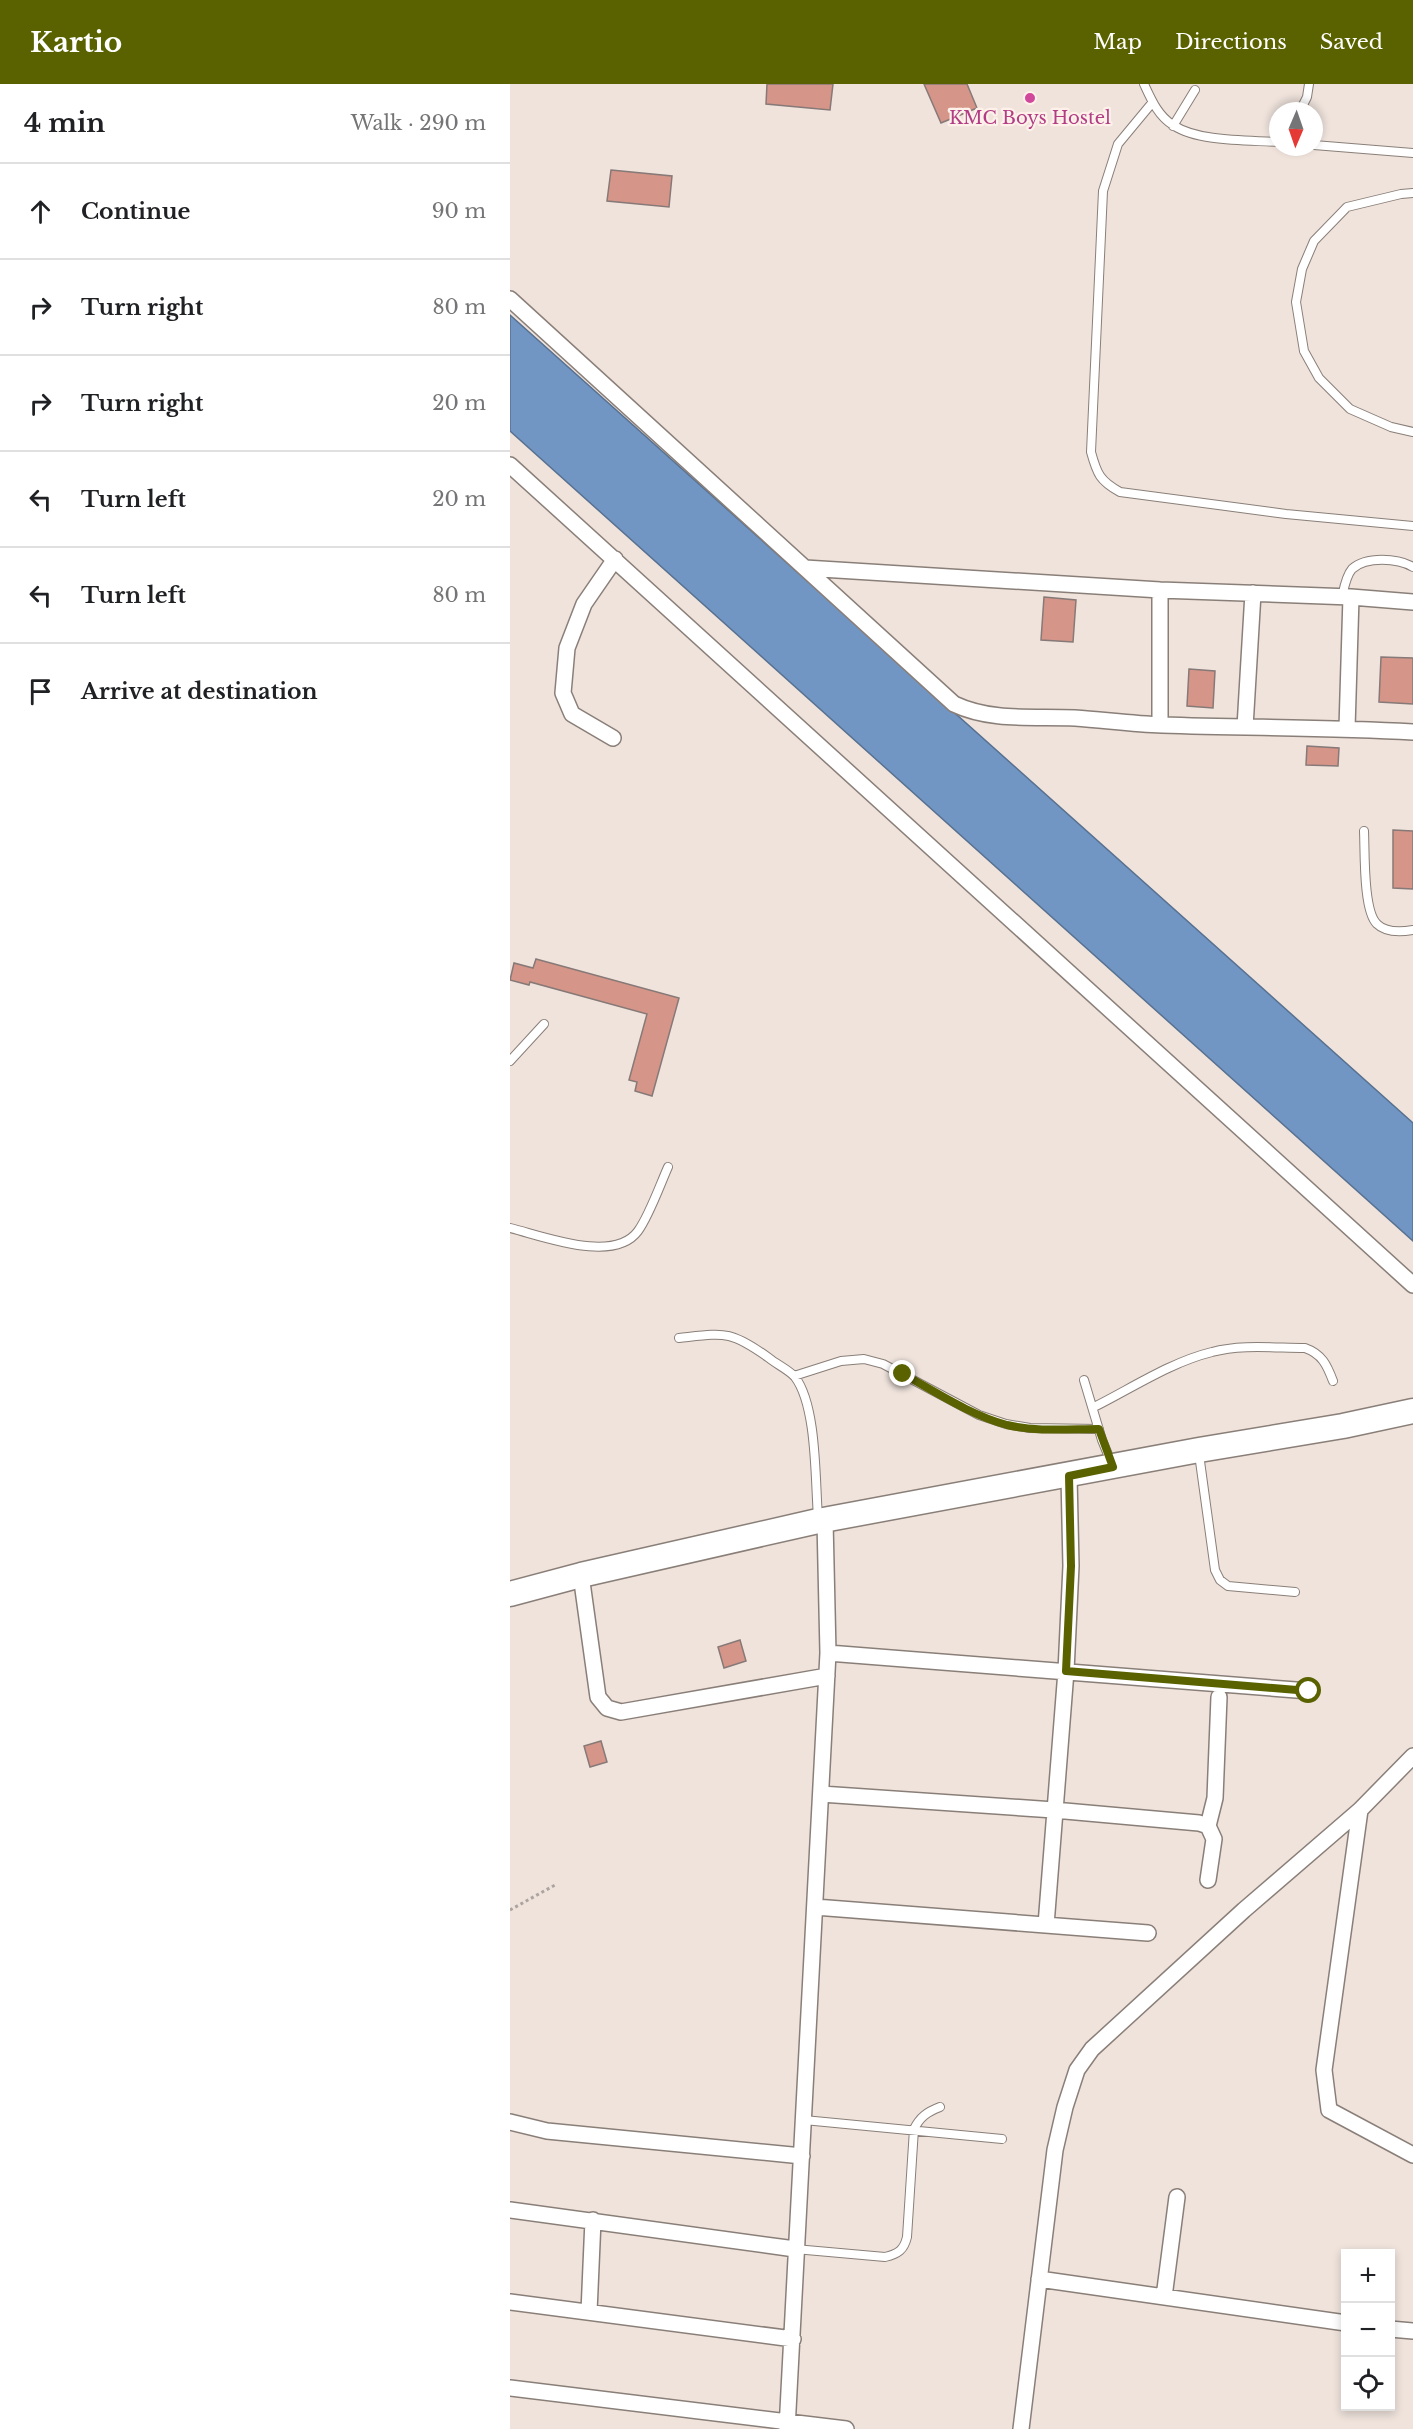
<!DOCTYPE html>
<html lang="en">
<head>
<meta charset="utf-8">
<style>
	body { margin:0; font-family:"Libre Baskerville",serif; background:#f6f6f6; color:#202124 }
	.controls { position:absolute; right:18px; bottom:18px; display:grid; overflow:hidden; border-radius:0px; box-shadow:0 3px 9px #0003 }
	.controls button { width:54px; height:54px; display:grid; place-items:center; padding:0; border:0; border-bottom:2px solid #e0e0e0; background:#fff; color:#202124; font:30px sans-serif }
	.compass { position:absolute; left:759px; top:18px; width:54px; height:54px; border-radius:50%; background:#fff; box-shadow:0 3px 9px #0003; rotate:182deg }
	.stop { position:absolute; width:18px; height:18px; margin:-14px; border:4px solid #5a6200; border-radius:50%; background:#fff }
	.stop.end { background:#5a6200; border-color:#fff; box-shadow:0 2px 6px #0008 }
	.list { margin:0; padding:0; list-style:none }
	h2 { display:flex; justify-content:space-between; align-items:center; height:78px; margin:0; padding:0 24px; font-size:26px }
	h2 small { font-size:20px; font-weight:400; color:#757577 }
	.list li { display:grid; grid-template-columns:39px 1fr auto; gap:18px; align-items:center; box-sizing:border-box; height:96px; padding:0 24px; border-top:2px solid #e0e0e0 }
	.list b { display:block; font-size:22px; white-space:nowrap }
	.list em { font-size:20px; font-style:normal; color:#757577 }
	.icon { flex:none; width:33px; height:33px; fill:none; stroke:currentColor; stroke-width:2; stroke-linecap:round; stroke-linejoin:round }
	.map { position:relative; flex:none; width:903px; height:2345px; overflow:hidden }
	header { display:flex; align-items:center; gap:36px; box-sizing:border-box; height:84px; padding:0 30px; background:#5a6200; color:#fff }
	header strong { font-size:28px }
	nav { display:flex; gap:33px; margin-inline-start:auto; font-size:21px }
	main { display:flex }
	aside { flex:1; background:#fff }
	.map>svg:first-child { display:block }
	.water { fill:#7196c4; stroke:#587190; stroke-width:1.5 }
	.building { fill:#d59588; stroke:#877977; stroke-width:1.5 }
	.lines { fill:none; stroke-linecap:round; stroke-linejoin:round }
	.lane-casing { stroke:#8a7f78; stroke-width:10 }
	.street-casing { stroke:#8a7f78; stroke-width:18 }
	.primary-casing { stroke:#8a7f78; stroke-width:27 }
	.path { stroke:#aea49f; stroke-width:3; stroke-dasharray:3 3; stroke-linecap:butt }
	.lane { stroke:#fff; stroke-width:8 }
	.street { stroke:#fff; stroke-width:15 }
	.primary { stroke:#fff; stroke-width:24 }
	.route { stroke:#5a6200; stroke-width:8 }
	.hotel-dot { fill:#d1479c; stroke:#fdf1e9; stroke-width:2 }
	.labels { text-anchor:middle; dominant-baseline:central; stroke-width:4.5; stroke-linejoin:round; paint-order:stroke }
	.hotel-label { font-size:18px; fill:#b23c85; stroke:#fdf1e9 }
</style>
</head>
<body>
<header>
<strong>Kartio</strong>
<nav><a>Map</a><a>Directions</a><a>Saved</a></nav>
</header>
<main>
<aside>
<h2>4 min<small>Walk · 290 m</small></h2>
<ul class="list">
<li><svg class="icon" aria-label="ahead" viewBox="0 0 24 24"><path d="M12 20V5M6 11l6-6 6 6"/></svg><div><b>Continue</b></div><em>90 m</em></li>
<li><svg class="icon" aria-label="right" viewBox="0 0 24 24"><path d="M7 20v-9h11M14 6l5 5-5 5"/></svg><div><b>Turn right</b></div><em>80 m</em></li>
<li><svg class="icon" aria-label="right" viewBox="0 0 24 24"><path d="M7 20v-9h11M14 6l5 5-5 5"/></svg><div><b>Turn right</b></div><em>20 m</em></li>
<li><svg class="icon" aria-label="left" viewBox="0 0 24 24"><path d="M17 20v-9H6M10 6l-5 5 5 5"/></svg><div><b>Turn left</b></div><em>20 m</em></li>
<li><svg class="icon" aria-label="left" viewBox="0 0 24 24"><path d="M17 20v-9H6M10 6l-5 5 5 5"/></svg><div><b>Turn left</b></div><em>80 m</em></li>
<li><svg class="icon" aria-label="arrive" viewBox="0 0 24 24"><path d="M6 21V4h12l-3 4 3 4H6"/></svg><div><b>Arrive at destination</b></div></li>
</ul>
</aside>
<div class="map">
<svg width="903" height="2345" viewBox="0 0 903 2345">
	<rect width="100%" height="100%" fill="#efe3dc"/>
	<!-- water -->
	<path class="water" d="M0,231L903,1039V1157L0,347Z"/>
	<!-- building -->
	<path class="building" d="M257,0H323L320,26L256,20Z
		M414,0H457L467,24L431,39Z
		M101,86L162,92L159,123L97,117Z
		M534,513L566,516L563,558L531,556Z
		M871,573L903,574V620L869,618Z
		M679,585L705,587L703,624L677,622Z
		M797,662L829,664L828,682L796,681Z
		M883,746L903,747V805L883,804Z
		M26,875L169,914L142,1012L125,1007L127,998L119,996L137,930L20,898L19,901L0,896L4,879L23,884Z
		M230,1556L236,1577L214,1584L208,1563Z
		M91,1657L97,1678L80,1683L74,1662Z"/>
	<g class="lines">
		<defs>
			<path id="lane" d="M634,0C641,15 648,32 663,41C688,58 738,56 768,58
				M642,19L608,60L593,107L581,368C587,390 590,397 610,408L776,430L903,442
				M790,27L797,13L799,0
				M663,42L685,6
				M804,61L903,69
				M903,109L891,110L837,123L804,157L792,185L786,218L794,267L809,294L840,325L881,343L903,348
				M832,513C834,504 836,492 842,485C856,472 888,474 903,483
				M854,747C855,767 853,827 867,840C876,849 891,848 903,846
				M0,977L34,940
				M0,1144C33,1152 104,1180 128,1147C139,1132 150,1101 158,1083
				M169,1254C215,1249 220,1246 259,1274C266,1280 279,1286 285,1293C307,1322 305,1395 308,1433
				M284,1292L331,1277L354,1275L373,1280L469,1331L496,1340L520,1344L589,1345
				M574,1296L592,1356L601,1378
				M584,1323C622,1304 661,1278 702,1268C731,1260 765,1264 795,1264C812,1270 817,1281 823,1297
				M689,1370L705,1486L710,1496L718,1502L785,1508
				M294,2036L492,2055
				M285,2165L375,2173C388,2170 394,2166 397,2153L404,2045C410,2033 417,2028 430,2023"/>
			<path id="street" d="M0,215L444,620C482,638 525,632 565,634C594,636 623,640 652,641C736,644 819,643 903,648
				M0,381L903,1201
				M295,484L650,506L841,513L903,518
				M650,641V506
				M735,643L743,509
				M837,644L841,513
				M103,654L62,630L53,609L57,564L74,520L105,475
				M71,1491L88,1613L97,1624L111,1628L317,1592
				M318,1569L799,1607
				M311,1710L544,1726L689,1739L698,1742L704,1755L698,1796
				M850,1726L814,1986L819,2026L903,2071
				M698,1742L705,1714L709,1613
				M305,1823L638,1849
				M536,1841L556,1587L561,1482L559,1392
				M0,2038L37,2047L292,2072
				M0,2126L285,2165
				M529,2195L836,2239
				M654,2213L667,2113
				M0,2218L283,2255
				M79,2228L83,2136
				M880,2245L903,2247
				M0,2304L336,2345
				M277,2345L318,1569L315,1437
				M511,2345L545,2066L555,2023L567,1986L582,1965L734,1826L850,1726L903,1672"/>
			<path id="primary" d="M0,1510L71,1491L308,1437L689,1366L833,1342L903,1327"/>
		</defs>
		<!-- lane casing -->
		<use href="#lane" class="lane-casing"/>
		<!-- street casing -->
		<use href="#street" class="street-casing"/>
		<!-- primary casing -->
		<use href="#primary" class="primary-casing"/>
		<!-- path -->
		<path class="path" d="M0,1826L45,1801"/>
		<!-- lane -->
		<use href="#lane" class="lane"/>
		<!-- street -->
		<use href="#street" class="street"/>
		<!-- primary -->
		<use href="#primary" class="primary"/>
	</g>
	<g class="lines">
		<!-- route -->
		<path class="route" d="M393,1290C426,1308 460,1331 497,1341C526,1348 559,1345 589,1345L603,1383L559,1392L561,1482L556,1587L799,1607"/>
	</g>
	<!-- markers -->
	<circle class="hotel-dot" cx="520" cy="14" r="6"/>
	<g class="labels">
		<!-- hotel labels -->
		<g class="hotel-label">
			<text x="520" y="34">KMC Boys Hostel</text>
		</g>
	</g>
</svg>
<div class="controls">
<button>+</button>
<button>−</button>
<button><svg class="icon" aria-label="locate" viewBox="0 0 24 24"><circle cx="12" cy="12" r="6"/><path d="M12 2v4M12 18v4M2 12h4M18 12h4"/></svg></button>
</div>
<svg class="compass" viewBox="-18 -18 36 36"><path d="M0-13l5 13h-10z" fill="#e53935"/><path d="M0 13l5-13h-10z" fill="#757577"/></svg>
<div class="stop" style="left:799px;top:1607px"></div>
<div class="stop end" style="left:393px;top:1290px"></div>
</div>
</main>
</body>
</html>
